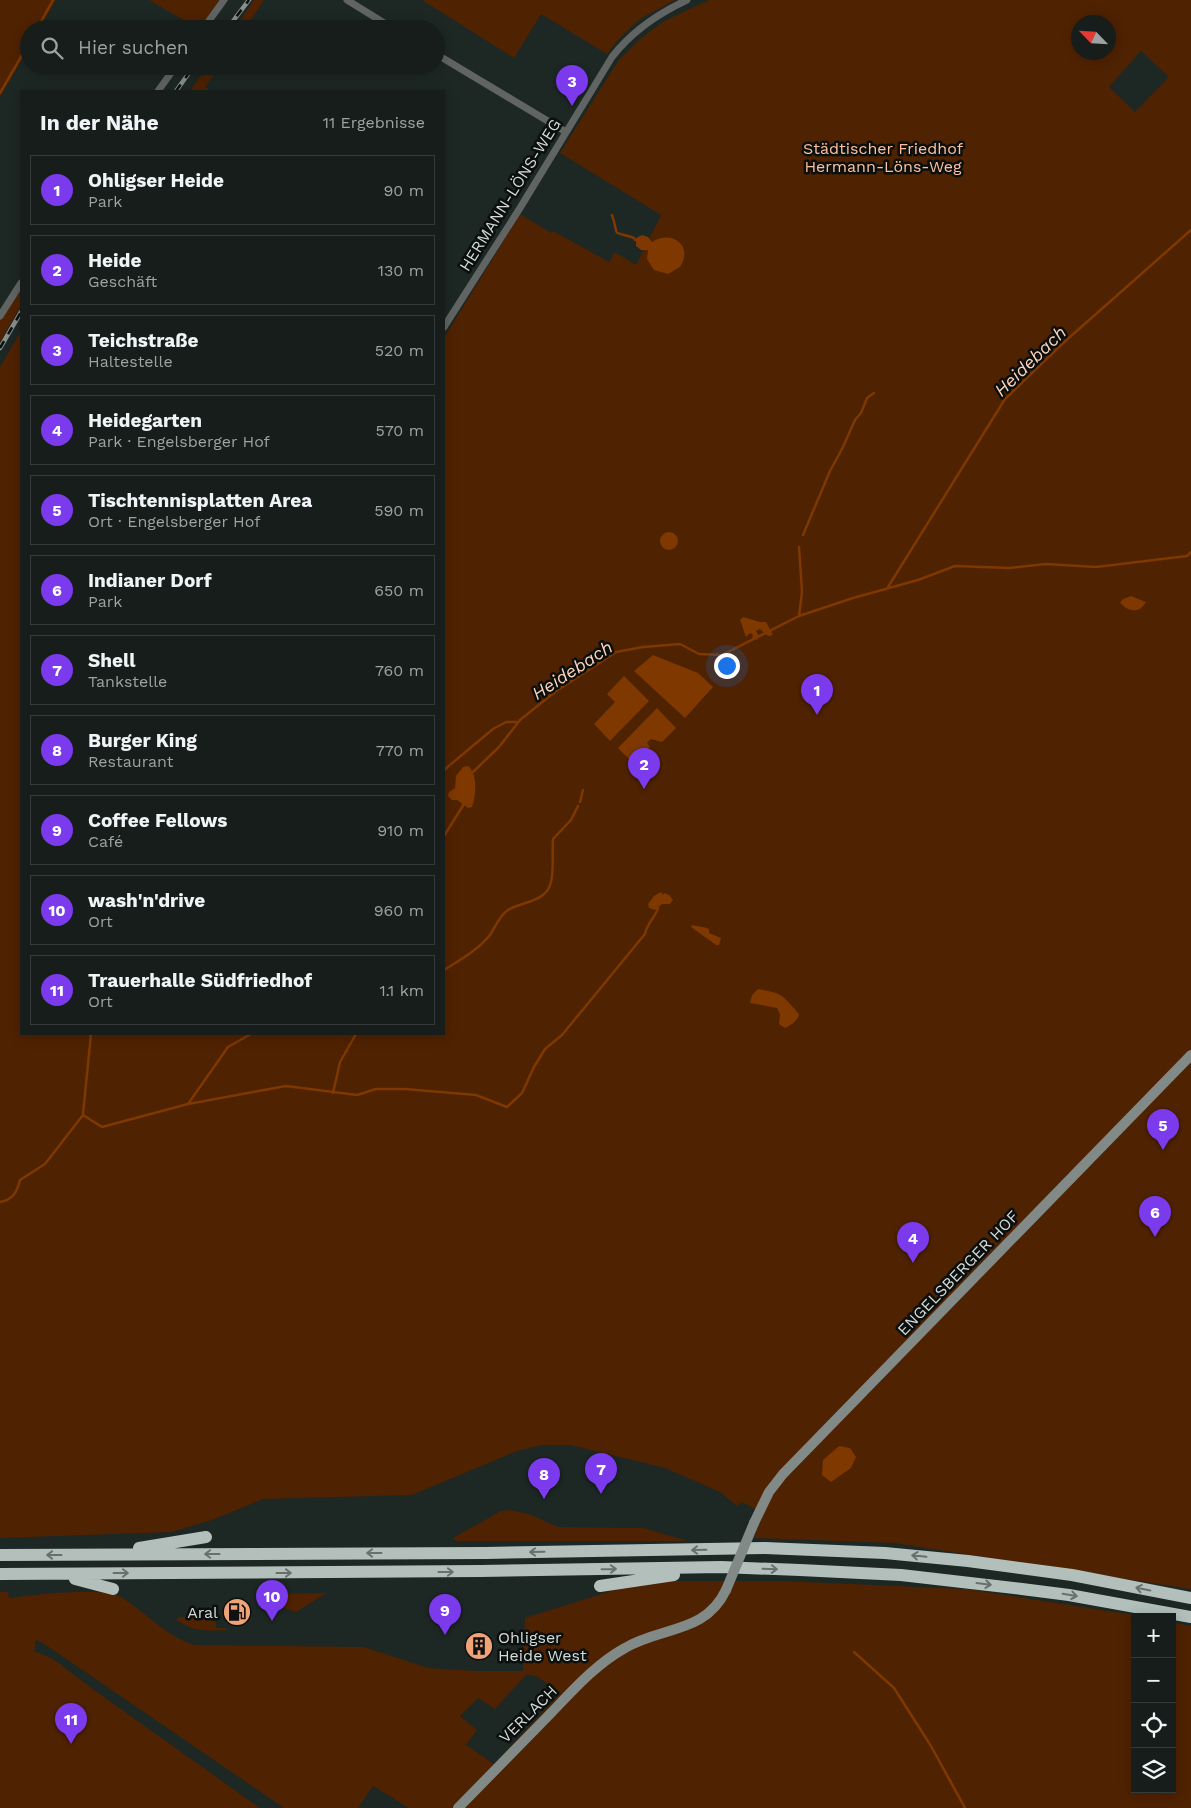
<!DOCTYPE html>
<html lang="de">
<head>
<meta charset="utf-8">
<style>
	body { margin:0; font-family:"Work Sans",sans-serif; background:#232a28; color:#f1f3f6 }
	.controls { position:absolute; right:15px; bottom:15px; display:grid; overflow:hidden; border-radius:0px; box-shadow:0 2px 12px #0003 }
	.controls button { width:45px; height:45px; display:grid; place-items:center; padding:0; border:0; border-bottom:1px solid #353b3a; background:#161d1b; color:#f1f3f6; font:25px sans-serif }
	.compass { position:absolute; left:1071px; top:15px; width:45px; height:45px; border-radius:50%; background:#161d1b; box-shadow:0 2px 12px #0003; rotate:295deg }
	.you { position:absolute; left:726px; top:665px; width:18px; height:18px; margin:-12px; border:4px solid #fff; border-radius:50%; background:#1a73e8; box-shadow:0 0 0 8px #1a73e833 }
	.badge { display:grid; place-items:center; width:32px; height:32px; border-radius:50%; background:#7c3aed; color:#fff; font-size:16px; font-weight:700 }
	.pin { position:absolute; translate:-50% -41px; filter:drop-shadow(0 1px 2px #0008) }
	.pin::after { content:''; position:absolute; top:26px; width:18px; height:15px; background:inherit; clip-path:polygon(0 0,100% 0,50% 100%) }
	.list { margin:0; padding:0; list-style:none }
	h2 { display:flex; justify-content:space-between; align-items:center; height:65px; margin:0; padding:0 20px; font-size:21px }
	h2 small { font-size:16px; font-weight:400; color:#9ea2a3 }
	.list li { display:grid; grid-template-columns:32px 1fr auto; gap:15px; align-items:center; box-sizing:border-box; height:70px; margin:0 10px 10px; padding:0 10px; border:1px solid #353b3a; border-radius:0px }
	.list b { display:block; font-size:19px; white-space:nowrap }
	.list p { margin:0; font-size:16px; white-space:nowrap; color:#9ea2a3 }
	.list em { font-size:16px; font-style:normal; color:#9ea2a3 }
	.icon { flex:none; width:28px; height:28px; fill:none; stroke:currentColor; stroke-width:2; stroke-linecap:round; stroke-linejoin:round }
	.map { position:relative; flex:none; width:1191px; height:1808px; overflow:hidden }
	.search { position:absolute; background:#161d1b; box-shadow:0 2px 12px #0003; left:20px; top:20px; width:425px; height:55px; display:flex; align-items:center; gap:12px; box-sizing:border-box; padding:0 18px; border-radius:28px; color:#9ea2a3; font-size:19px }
	.panel { position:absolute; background:#161d1b; box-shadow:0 2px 12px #0003; left:20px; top:90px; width:425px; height:945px; border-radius:0px }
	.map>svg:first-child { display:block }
	.green { fill:#4f2202; fill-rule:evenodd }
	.water { fill:#7e3800 }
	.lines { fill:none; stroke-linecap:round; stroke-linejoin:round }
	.stream { stroke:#7e3800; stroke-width:2.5 }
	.street { stroke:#606563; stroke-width:7 }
	.secondary { stroke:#818a87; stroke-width:10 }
	.highway { stroke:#b2bfbb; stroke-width:12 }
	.rail-casing { stroke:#878f8c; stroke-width:4.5 }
	.rail { stroke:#0b0f0e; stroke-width:2.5; stroke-dasharray:8; stroke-linecap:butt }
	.secondary-bridge { stroke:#818a87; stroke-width:10 }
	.oneway { stroke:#67706d }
	.labels { text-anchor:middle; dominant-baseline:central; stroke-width:5; stroke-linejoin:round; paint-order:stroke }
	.park-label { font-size:16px; fill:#ffc09d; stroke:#0b0f0e }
	.street-label { font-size:16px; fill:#d4dbd9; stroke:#0b0f0e }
	.poi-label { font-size:16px; fill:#d4dbd9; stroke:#0b0f0e; text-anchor:end }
	.water-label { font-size:18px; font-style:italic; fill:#ffd4bd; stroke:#0b0f0e }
</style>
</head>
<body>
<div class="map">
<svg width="1191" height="1808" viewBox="0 0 1191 1808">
	<rect width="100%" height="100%" fill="#1d2724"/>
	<!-- green -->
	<path class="green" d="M0,0H56L39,29H29V47L0,97Z
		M149,0H220L199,29Z
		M254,0H264L245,29H234Z
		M422,0H675L640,19L618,40L607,54L541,14L514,58Z
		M709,0H1191V1589L894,1543L754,1538L763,1513L742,1502L737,1506L720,1492L665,1468L570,1445H542L517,1451L412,1495L263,1499L212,1520L172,1532L0,1538V367L21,331V1034H444V338L520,214L551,233L553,231L609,262L615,252L636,265L661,215L560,153L618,61L639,40L664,21ZM1078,22H1108V52H1078ZM1141,51L1169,77L1135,112L1109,87Z
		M208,66H220L205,87L211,91H190Z
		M21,289V306L0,342V319Z
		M509,1510L529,1514L558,1527L644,1528L687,1541H456L453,1538L501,1511Z
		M662,1581H781L966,1589L1147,1617H1135V1789H1172V1622L1191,1626V1808H409L373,1786L358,1808H284L43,1643L36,1640L34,1651L53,1659L94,1690L260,1808H0V1592H8L9,1598C33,1595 101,1586 121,1597C146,1612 166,1637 195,1645L364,1647L428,1668L476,1671H523L525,1618L621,1588ZM527,1674L538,1677L561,1693L494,1764L466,1745L477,1730L460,1716L478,1698L495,1709Z
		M327,1593L296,1612L282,1607L272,1599L275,1594Z
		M178,1617H210L212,1621L216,1622V1628H226L227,1630C208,1631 192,1632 177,1620Z"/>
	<!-- water -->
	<path class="water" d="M642,235L648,237L652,242C672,229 694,246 680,267L668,274L654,270L647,259L648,250H641L636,246V238Z
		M660 541a9 9 0 1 1 18 0a9 9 0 1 1-18 0Z
		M1131,596L1146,602C1139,614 1129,612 1120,603L1123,599Z
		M743,617L760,622H766L773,635L768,636L760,629L756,631L759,636L757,640L752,638L753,635L750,633L746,637L740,620Z
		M653,655L698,673L713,687L685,718L634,671Z
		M624,676L649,701L610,741L594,724L615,702L607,694Z
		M657,708L676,728L662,742L651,739L647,743L650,747L643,755L644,756L636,764H634L618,748Z
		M468,766C478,774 476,796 472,807L468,808L457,800H452L448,796L449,792L455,788L456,776L463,767Z
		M661,892L663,895L664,893L669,895L673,900L670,904H662L655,910L649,908L648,904L654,896Z
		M692,925C698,927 703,926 709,929V933L721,938L719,945H716L691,927Z
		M758,989C784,993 783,996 799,1014C798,1021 791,1025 785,1028L779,1024L780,1014L777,1008L750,1003L752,995Z
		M839,1446L850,1448L856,1457L851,1468L831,1482L822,1475L823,1460Z"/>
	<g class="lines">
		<!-- stream -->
		<path class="stream" d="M37,29L53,0
			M0,93L29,43
			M612,215C620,238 609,230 634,238L635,240
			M803,535L830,471L843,447L855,420L861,413L867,398L874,393
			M888,587L1005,399L1062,344L1191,230
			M799,616L802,592L799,547
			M444,770L493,729L506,722H518
			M473,772L499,747L520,720L556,691L616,652L643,647L680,644L699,654L722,655L799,616L853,598L918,580L955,566L1010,568L1046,564L1096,567L1187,556L1191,552
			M580,802L583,790
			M444,836L464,804
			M444,970C460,960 478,950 490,935C495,927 500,915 508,910C522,901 546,903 551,882C554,873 552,850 553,839L571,820L578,806
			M333,1093L340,1062L356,1034
			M188,1104L228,1047L251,1034
			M83,1114L91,1034
			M0,1202C13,1200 17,1192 20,1180L45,1164L83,1115L102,1127L188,1104L286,1086L357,1095L376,1089H405L476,1095L507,1107L522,1093L534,1067L545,1049L562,1035L645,934C647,923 655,918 658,908
			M854,1652L894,1688L931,1746L965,1808"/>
		<!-- street -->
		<path class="street" d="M347,0L394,29
			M203,29L224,0
			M436,54L566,132
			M158,91L176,66
			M0,316L21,283
			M444,327L520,208L612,57C632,31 657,14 687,0"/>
		<!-- secondary -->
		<path class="secondary" d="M754,1523L769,1492L783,1474L1191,1055
			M458,1808C489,1776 520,1745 551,1713C573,1690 596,1664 625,1648C662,1626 705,1634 726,1590"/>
		<!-- highway -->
		<path class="highway" d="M139,1548L206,1537
			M0,1555L485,1553L765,1548L885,1553L968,1561L1072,1575L1191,1598
			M0,1574L480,1571L721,1567L800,1570L901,1575L1022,1589L1069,1595L1191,1617
			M75,1579L113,1589
			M600,1586L674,1575"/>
		<defs>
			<path id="rail" d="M227,29L249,0
				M176,91L194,66
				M0,348L21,312"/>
		</defs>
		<!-- rail casing -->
		<use href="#rail" class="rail-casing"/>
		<!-- rail -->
		<use href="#rail" class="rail"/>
		<!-- secondary-bridge -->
		<path class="secondary-bridge" d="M726,1590L754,1523"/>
	</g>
	<!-- one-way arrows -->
	<defs><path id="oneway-shaft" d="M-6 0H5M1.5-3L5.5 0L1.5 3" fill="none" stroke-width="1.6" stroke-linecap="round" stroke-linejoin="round" transform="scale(1.25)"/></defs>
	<g class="oneway">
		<use href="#oneway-shaft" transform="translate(699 1550) rotate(179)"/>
		<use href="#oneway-shaft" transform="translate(537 1552) rotate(179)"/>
		<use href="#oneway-shaft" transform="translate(374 1553) rotate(180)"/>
		<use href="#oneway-shaft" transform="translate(212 1554) rotate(180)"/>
		<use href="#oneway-shaft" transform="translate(54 1555) rotate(180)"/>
		<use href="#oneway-shaft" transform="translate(919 1556) rotate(-174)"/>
		<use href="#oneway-shaft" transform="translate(609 1569) rotate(-1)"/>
		<use href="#oneway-shaft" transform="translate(770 1569) rotate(2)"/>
		<use href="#oneway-shaft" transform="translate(446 1572)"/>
		<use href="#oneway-shaft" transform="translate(121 1573)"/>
		<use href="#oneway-shaft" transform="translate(284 1573)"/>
		<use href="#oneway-shaft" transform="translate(984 1584) rotate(7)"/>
		<use href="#oneway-shaft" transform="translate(1143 1589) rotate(-169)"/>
		<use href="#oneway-shaft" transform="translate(1070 1595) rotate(9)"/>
	</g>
	<!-- icons -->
	<defs>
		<symbol id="fuel-disc" viewBox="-11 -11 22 22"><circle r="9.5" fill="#efa377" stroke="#0b0f0e"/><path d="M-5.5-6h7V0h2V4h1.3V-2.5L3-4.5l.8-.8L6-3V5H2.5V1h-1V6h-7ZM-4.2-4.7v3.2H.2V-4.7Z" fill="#111"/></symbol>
		<symbol id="building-disc" viewBox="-11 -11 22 22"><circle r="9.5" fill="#efa377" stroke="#0b0f0e"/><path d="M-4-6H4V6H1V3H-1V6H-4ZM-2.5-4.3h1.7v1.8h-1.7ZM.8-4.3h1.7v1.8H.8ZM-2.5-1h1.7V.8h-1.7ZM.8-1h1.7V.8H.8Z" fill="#111"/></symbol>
	</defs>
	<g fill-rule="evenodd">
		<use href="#fuel-disc" x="221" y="1596" width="32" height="32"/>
		<use href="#building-disc" x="463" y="1630" width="32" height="32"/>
	</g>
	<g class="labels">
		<!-- park labels -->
		<g class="park-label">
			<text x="883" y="148">Städtischer Friedhof<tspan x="883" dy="18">Hermann-Löns-Weg</tspan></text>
		</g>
		<!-- street labels -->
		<g class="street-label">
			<text transform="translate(510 195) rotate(-58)">HERMANN-LÖNS-WEG</text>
			<text transform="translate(958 1273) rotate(-46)">ENGELSBERGER HOF</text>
			<text transform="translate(528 1714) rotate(-45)">VERLACH</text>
		</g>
		<!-- poi labels -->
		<g class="poi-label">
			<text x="218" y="1612">Aral</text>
			<text x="498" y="1637" text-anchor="start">Ohligser<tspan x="498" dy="18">Heide West</tspan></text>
		</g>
		<!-- water labels -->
		<g class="water-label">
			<text transform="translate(1030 361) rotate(-44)">Heidebach</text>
			<text transform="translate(572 670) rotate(-33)">Heidebach</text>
		</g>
	</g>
</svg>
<div class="controls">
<button>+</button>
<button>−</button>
<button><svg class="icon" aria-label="locate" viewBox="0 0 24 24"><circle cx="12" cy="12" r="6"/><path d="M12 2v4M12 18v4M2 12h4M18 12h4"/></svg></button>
<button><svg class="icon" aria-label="layers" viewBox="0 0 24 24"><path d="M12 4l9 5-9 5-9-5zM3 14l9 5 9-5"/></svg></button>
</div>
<svg class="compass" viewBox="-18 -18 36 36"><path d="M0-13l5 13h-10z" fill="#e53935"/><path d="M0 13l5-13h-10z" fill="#9ea2a3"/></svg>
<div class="you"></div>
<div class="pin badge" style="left:817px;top:715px">1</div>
<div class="pin badge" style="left:644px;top:789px">2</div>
<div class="pin badge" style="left:572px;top:106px">3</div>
<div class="pin badge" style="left:913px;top:1263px">4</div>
<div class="pin badge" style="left:1163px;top:1150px">5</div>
<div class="pin badge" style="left:1155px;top:1237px">6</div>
<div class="pin badge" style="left:601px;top:1494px">7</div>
<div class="pin badge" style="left:544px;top:1499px">8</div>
<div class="pin badge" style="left:445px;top:1635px">9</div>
<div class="pin badge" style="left:272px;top:1621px">10</div>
<div class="pin badge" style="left:71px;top:1744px">11</div>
<div class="search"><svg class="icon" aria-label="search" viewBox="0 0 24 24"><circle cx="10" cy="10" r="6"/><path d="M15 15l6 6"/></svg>Hier suchen</div>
<section class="panel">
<h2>In der Nähe<small>11 Ergebnisse</small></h2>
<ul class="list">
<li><span class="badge">1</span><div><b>Ohligser Heide</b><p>Park</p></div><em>90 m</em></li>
<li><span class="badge">2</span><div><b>Heide</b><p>Geschäft</p></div><em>130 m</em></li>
<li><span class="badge">3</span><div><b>Teichstraße</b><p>Haltestelle</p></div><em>520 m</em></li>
<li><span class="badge">4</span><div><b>Heidegarten</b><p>Park · Engelsberger Hof</p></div><em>570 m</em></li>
<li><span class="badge">5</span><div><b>Tischtennisplatten Area</b><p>Ort · Engelsberger Hof</p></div><em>590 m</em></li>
<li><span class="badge">6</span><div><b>Indianer Dorf</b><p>Park</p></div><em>650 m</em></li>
<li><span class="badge">7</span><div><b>Shell</b><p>Tankstelle</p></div><em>760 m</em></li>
<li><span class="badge">8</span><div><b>Burger King</b><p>Restaurant</p></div><em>770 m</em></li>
<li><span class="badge">9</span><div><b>Coffee Fellows</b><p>Café</p></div><em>910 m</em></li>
<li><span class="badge">10</span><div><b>wash'n'drive</b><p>Ort</p></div><em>960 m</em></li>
<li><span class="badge">11</span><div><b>Trauerhalle Südfriedhof</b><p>Ort</p></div><em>1.1 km</em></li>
</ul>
</section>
</div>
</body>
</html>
